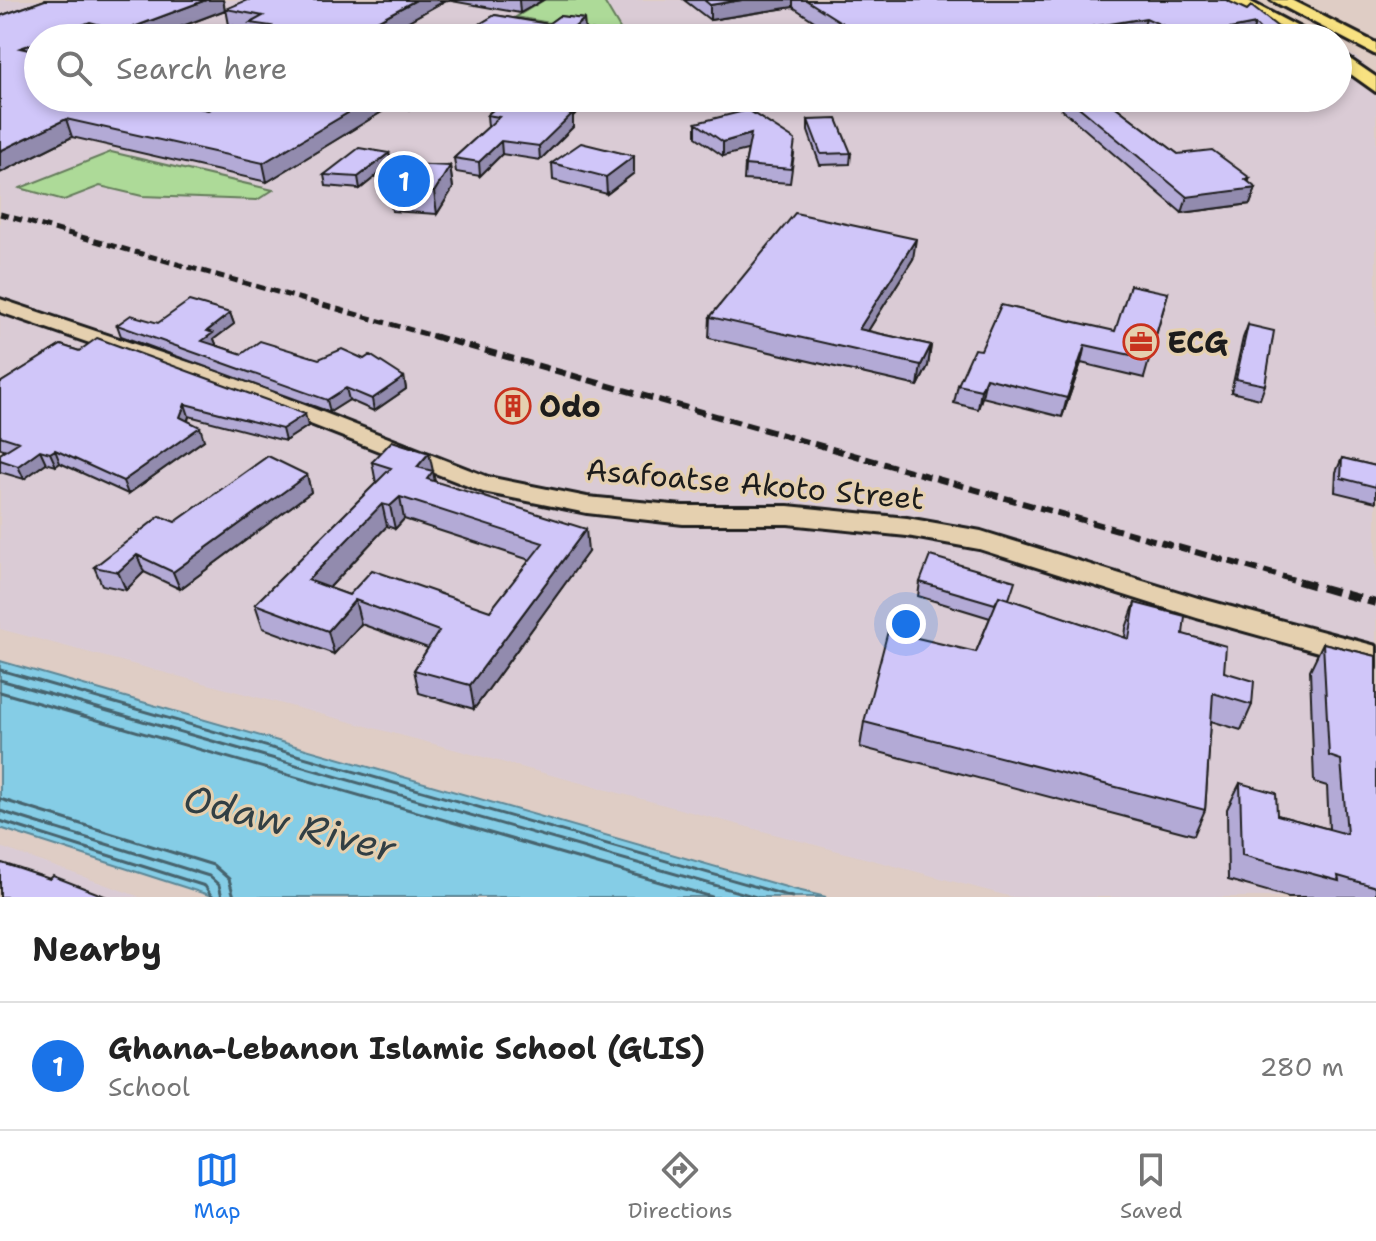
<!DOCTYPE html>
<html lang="en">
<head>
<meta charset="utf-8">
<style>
	body { margin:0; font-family:"Shantell Sans",sans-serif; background:#f6f6f6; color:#222 }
	.you { position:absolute; left:906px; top:624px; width:28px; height:28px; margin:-20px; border:6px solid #fff; border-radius:50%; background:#1a73e8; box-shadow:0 0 0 12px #1a73e833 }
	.badge { display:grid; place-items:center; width:52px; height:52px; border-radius:50%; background:#1a73e8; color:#fff; font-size:26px; font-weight:700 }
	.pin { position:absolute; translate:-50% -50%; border:4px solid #fff; box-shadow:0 2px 8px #0006 }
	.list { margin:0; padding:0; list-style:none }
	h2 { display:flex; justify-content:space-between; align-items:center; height:104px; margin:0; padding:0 32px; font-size:34px }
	h2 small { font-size:26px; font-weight:400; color:#767676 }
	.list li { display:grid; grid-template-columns:52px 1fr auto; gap:24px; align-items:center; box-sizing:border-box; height:128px; padding:0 32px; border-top:2px solid #e0e0e0 }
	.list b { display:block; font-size:30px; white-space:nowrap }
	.list p { margin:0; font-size:26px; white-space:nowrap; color:#767676 }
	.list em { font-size:26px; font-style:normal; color:#767676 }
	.icon { flex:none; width:44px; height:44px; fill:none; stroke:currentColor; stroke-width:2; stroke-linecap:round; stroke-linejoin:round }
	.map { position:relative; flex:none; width:1376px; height:897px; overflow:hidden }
	.search { position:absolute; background:#fff; box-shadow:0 4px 12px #0003; left:24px; right:24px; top:24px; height:88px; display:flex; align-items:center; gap:20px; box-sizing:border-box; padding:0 28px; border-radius:44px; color:#767676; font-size:30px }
	.sheet { height:232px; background:#fff }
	nav { display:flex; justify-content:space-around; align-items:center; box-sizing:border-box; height:112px; border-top:2px solid #e0e0e0; background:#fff; font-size:22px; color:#767676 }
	nav a { display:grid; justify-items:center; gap:4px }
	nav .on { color:#1a73e8 }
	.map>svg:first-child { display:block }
	.built { fill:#dacbd5 }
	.green { fill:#adda98; stroke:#647b5a; stroke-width:2 }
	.water { fill:#85cde6; stroke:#5b8695; stroke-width:2 }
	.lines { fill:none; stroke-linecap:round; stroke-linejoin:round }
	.shore { stroke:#46636d; stroke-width:3 }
	.minor-casing { stroke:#1c1c1c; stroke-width:6 }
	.major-casing { stroke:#1c1c1c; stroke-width:6 }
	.minor { fill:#e5d0af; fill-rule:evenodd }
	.major { fill:#f8e281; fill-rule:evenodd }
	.rail-far2 { stroke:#1c1c1c; stroke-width:5; stroke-dasharray:9 5; stroke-linecap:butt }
	.rail-far1 { stroke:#1c1c1c; stroke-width:6; stroke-dasharray:12 6; stroke-linecap:butt }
	.rail { stroke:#1c1c1c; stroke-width:8; stroke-dasharray:16 8; stroke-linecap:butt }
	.wall { fill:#b3aad6; stroke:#1c1c1c; stroke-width:2; fill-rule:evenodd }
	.shaded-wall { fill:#928bae; stroke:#1c1c1c; stroke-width:2 }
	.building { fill:#d0c6f9; stroke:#1c1c1c; stroke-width:2; fill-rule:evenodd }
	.labels { text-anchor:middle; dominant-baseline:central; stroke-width:6; stroke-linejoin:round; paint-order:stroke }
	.poi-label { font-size:30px; font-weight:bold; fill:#1c1c1c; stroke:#e5d0af; text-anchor:start }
	.street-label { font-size:30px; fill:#1c1c1c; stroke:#e5d0af }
	.near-water-label { font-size:38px; font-style:italic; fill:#313f44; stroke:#e5d0af }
</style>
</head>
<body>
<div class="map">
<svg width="1376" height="897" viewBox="0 0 1376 897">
	<rect width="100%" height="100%" fill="#dfcdc5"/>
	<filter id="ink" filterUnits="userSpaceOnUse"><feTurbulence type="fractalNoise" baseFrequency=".0125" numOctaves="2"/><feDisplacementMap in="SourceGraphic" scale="16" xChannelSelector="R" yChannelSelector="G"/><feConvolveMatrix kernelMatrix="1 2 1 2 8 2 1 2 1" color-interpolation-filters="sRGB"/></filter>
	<g filter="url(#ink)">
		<!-- built -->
		<path class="built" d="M0,0H1247L1322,38H38V98H1338V47L1358,59L1376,75V897H1012L0,629Z
			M0,847L140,897H0Z"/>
		<!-- green -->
		<path class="green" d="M544,0H603L622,32L612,34L516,17Z
			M111,152L273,190L257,200L142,196L100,186L64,200L20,188Z"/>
		<!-- water -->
		<path class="water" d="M0,661L793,889L826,897H215L0,828Z"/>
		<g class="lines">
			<!-- shore -->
			<path class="shore" d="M0,670L792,897
				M0,680L756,897
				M0,692L712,897
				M0,799L213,865L229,879L234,897
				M0,811L209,876L219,885L222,897
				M0,821L205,886L212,897"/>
			<defs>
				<path id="minor" d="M0,299L230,376L488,477L587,497L683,506H788L907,518L981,531L1198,598L1376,646V668L1197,618L979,549L907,536L788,524H683L587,513L483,492L214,386L0,312Z"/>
				<path id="major" d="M1227,0H1247L1319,38H1297Z
					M1271,0H1291L1376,43V55Z
					M1338,51L1376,77V92L1338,65Z"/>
			</defs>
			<!-- minor casing -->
			<use href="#minor" class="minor-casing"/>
			<!-- major casing -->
			<use href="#major" class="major-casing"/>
			<!-- minor -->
			<use href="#minor" class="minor"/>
			<!-- major -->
			<use href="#major" class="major"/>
			<!-- rail-far2 -->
			<path class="rail-far2" d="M0,214L440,338"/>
			<!-- rail-far1 -->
			<path class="rail-far1" d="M433,336L1305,583"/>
			<!-- rail -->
			<path class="rail" d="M1298,581L1376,603"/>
		</g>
		<!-- wall -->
		<path class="wall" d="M45,0H223L225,10L151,38H38V98L208,110L232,98H430L410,109L403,99L267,182L72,137L0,173V16Z
			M247,0H543L520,13L446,0L399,26L458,37L495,15L548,24L559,16L584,19L585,34L581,38H247L253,35L252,29L229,25L226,9Z
			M684,0H1226L1292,38H1153L1142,33L1111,38H815L835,35L793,7L710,20Z
			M497,98H586V103L573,116V127L540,160L502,154L480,176L456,172L454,158L488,127L487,115L498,105Z
			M1061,98H1104L1178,154L1256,188L1250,204L1182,213L1059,107Z
			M808,120L851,153L850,164L820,165L808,131Z
			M696,123L794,154L790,183L744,180L745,165L748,149L723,156L696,137Z
			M389,153L391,164L360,189L326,186L324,175Z
			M634,156V173L607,194L553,180L552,163Z
			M450,166L453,188L437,214L392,211L388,189Z
			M913,259L868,331L931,345L928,366L918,386L709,338L710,317Z
			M1168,293L1144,378L1081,363L1062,417L982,397L978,409L954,403L958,385L981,350L1115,331Z
			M230,313L234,324L214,339L216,344L215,345L242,354L319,359H364L404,377L406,389L374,411L349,400L330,412L121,336L117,325L158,323Z
			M1248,325L1265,385L1260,399L1231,392L1243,338Z
			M61,345L308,426L285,441L189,416L188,421L204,440L128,494L60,463L56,466L46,463L24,479L0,472V454L7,450L0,448V383Z
			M1342,458L1376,466V502L1335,492L1336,472Z
			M372,462L432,471L435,482L588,552L474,709L419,693L414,670L428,648L361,624L334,654L263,628L255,604L376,483ZM404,519L530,560L490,611L349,595L329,588L387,526L395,529Z
			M307,475L311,492L180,589L144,572L126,590L102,585L94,567L175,522Z
			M920,582L1010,600L1125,638L1126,628L1135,603L1183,634L1224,672L1252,705L1241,730L1211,721L1205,810L1194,835L860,747L864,722L976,652L990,618L918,596Z
			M1323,643L1376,656V897H1288L1228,880L1227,809L1240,783L1277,815L1329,829L1327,786L1314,782L1310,670Z"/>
		<!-- shaded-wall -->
		<path class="shaded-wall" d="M206,0H223L225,10L151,38H125L123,31Z
			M416,0H446L378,38L375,22Z
			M519,0H543L520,13Z
			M742,0H793V7L710,20V5Z
			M1146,18L1142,33L1111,38H1024Z
			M584,19L585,34L581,38H562Z
			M90,22L95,38H48Z
			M1255,24L1251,38H1188V37Z
			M38,42V60L20,48Z
			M373,98L403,99L267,182L263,163Z
			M409,98H430L410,109Z
			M577,98H586V103L573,116V127L540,160L539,146L562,112Z
			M66,119L72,137L0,173V151Z
			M751,134V149L723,156V142Z
			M501,141L502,154L480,176L479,162Z
			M389,153L391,164L360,189L358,177Z
			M634,156V173L607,194L606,177Z
			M450,166L453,188L437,214L434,192Z
			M1250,178L1246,189L1256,188L1250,204L1182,213L1187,197Z
			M916,239L913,259L856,350L859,329Z
			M230,313L234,324L214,339L216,344L206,353L202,341L207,331Z
			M931,345L928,366L918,386L921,365Z
			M1085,345L1081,363L1062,417L1067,398Z
			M404,377L406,389L374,411L372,399Z
			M986,378L982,397L978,409L981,390Z
			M346,388L349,400L330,412L327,400Z
			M185,404L189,416L184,430L180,417Z
			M305,414L308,426L285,441L282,429Z
			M200,427L204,440L128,494L123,481Z
			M40,450L46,463L24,479L18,466Z
			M55,450L60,463L56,466L50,453Z
			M429,453L433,471L437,494L417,467Z
			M307,475L311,492L180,589L173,572Z
			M400,497L404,519L395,529L390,506Z
			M382,504L387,526L315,603L308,580Z
			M586,529L588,552L474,709L470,685Z
			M137,555L144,572L126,590L118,572Z
			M355,600L361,624L334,654L328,631Z"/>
		<!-- building -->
		<path class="building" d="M45,0H206L123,31L90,22L48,38H38V42L20,48L38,52V98H155L208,110L232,98H373L263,163L66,119L0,151V16Z
			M247,0H416L375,22L458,37L495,15L548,24L559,16L584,19L562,38H247L271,26L250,23L263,16L226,9Z
			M704,0H742L710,5Z
			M806,0H1226L1247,10L1251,6L1292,38H1268L1255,24L1188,37L1146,18L1024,38H984L982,37L977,38H815L855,31Z
			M498,98H577L562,112L572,114L539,146L501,141L479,162L454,158L499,117L487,115L501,103Z
			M1068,98H1104L1178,154L1212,150L1250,178L1245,179L1256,188L1187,197Z
			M748,110L795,140L791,169L745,165L751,134L723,142L696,123Z
			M837,119L851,153L821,154L808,120Z
			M581,143L634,156L606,177L552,163Z
			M359,148L389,153L358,177L324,175Z
			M407,164L450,166L434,192L388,189Z
			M795,213L916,239L859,329L931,345L921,365L710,317Z
			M1130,285L1168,293L1149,359L1085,345L1067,398L986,378L981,390L958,385L974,349L981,350L1001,305L1115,331Z
			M189,301L230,313L207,331L213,333L202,341L242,354L260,341L319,359L342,349L364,359L370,355L404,377L372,399L346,388L327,400L117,325L131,315L158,323Z
			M1248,325L1274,331L1265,385L1236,379Z
			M97,338L305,414L282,429L185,404L180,417L200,427L123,481L55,450L50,453L40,450L18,466L0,460V454L19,442L0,436V383L61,345L79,351Z
			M392,441L429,453L417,467L433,471L427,479L586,529L470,685L414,670L439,631L355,600L328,631L255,604L391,468L372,462ZM400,497L543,543L490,611L372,570L349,595L308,580L382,504L390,506Z
			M268,456L307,475L173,572L137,555L118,572L94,567L160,516L175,522Z
			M1342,458L1376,466V487L1341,478Z
			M930,556L1015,581L1009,599L999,596L995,604L920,582Z
			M999,596L1129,639L1135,603L1185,616L1183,634L1226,646L1224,672L1254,681L1252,705L1213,693L1205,810L864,722L888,631L976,652Z
			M1323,643L1376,656V887L1338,876L1339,881L1242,855L1240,783L1276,793L1277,815L1347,834L1341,760L1329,756Z
			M2,863L50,879L53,876L107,897H0V865Z"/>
	</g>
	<!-- icons -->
	<defs>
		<symbol id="office-ring" viewBox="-11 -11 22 22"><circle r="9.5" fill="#e5d0af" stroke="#c8321e" stroke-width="1.5"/><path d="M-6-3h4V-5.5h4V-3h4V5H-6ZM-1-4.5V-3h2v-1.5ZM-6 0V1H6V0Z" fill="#c8321e"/></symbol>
		<symbol id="building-ring" viewBox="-11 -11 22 22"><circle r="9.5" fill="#e5d0af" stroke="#c8321e" stroke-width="1.5"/><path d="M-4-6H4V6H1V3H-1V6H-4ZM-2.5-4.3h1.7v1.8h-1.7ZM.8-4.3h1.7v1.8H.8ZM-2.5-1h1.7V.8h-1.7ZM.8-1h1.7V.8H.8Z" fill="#c8321e"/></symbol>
	</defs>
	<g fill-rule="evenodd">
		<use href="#office-ring" x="1121" y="322" width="40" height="40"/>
		<use href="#building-ring" x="493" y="386" width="40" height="40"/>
	</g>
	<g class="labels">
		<!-- poi labels -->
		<g class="poi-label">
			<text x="1167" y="342">ECG</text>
			<text x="539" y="406">Odo</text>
		</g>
		<!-- street labels -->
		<g class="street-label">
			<text transform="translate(755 484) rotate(5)">Asafoatse Akoto Street</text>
		</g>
		<!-- near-water labels -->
		<g class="near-water-label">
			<text transform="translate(290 823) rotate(14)">Odaw River</text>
		</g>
	</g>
</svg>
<div class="you"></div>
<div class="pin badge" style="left:404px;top:181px">1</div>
<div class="search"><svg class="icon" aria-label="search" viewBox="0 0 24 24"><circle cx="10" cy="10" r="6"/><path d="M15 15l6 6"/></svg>Search here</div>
</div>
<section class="sheet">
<h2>Nearby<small></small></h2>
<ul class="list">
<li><span class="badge">1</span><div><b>Ghana-Lebanon Islamic School (GLIS)</b><p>School</p></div><em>280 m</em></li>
</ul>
</section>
<nav>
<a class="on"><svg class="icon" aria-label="map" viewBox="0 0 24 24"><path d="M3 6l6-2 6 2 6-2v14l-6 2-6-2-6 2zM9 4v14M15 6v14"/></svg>Map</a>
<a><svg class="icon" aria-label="directions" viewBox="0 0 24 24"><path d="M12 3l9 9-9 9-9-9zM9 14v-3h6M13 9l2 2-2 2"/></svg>Directions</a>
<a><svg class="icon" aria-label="saved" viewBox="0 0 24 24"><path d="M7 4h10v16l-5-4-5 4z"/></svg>Saved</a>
</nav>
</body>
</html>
